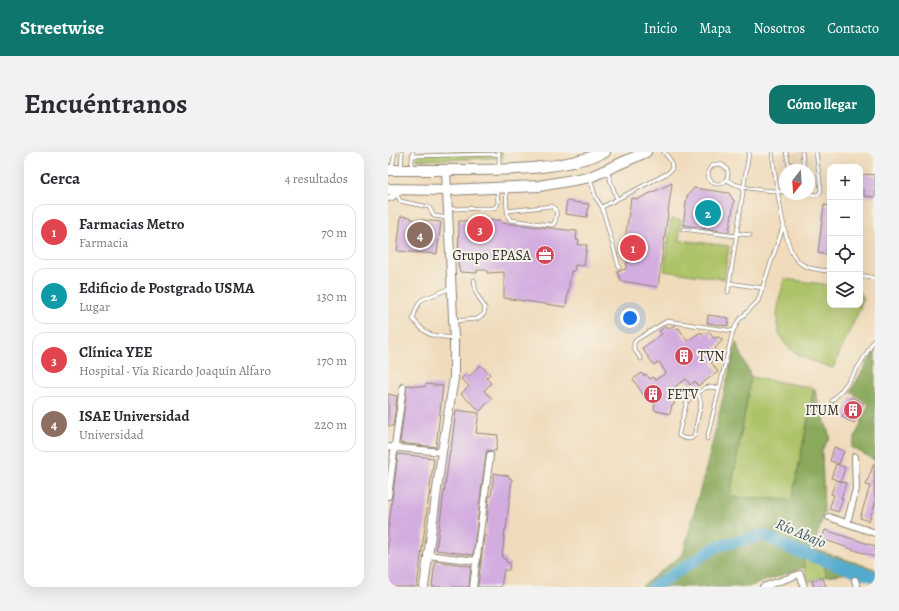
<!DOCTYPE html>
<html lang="es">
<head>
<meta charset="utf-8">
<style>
	body { margin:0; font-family:Alegreya,serif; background:#f2f2f3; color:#2b2b33 }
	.controls { position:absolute; right:12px; top:12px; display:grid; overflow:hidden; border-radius:8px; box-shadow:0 4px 16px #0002 }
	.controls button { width:36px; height:36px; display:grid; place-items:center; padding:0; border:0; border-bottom:1px solid #e1e1e2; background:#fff; color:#2b2b33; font:20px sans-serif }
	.compass { position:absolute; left:391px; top:12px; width:36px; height:36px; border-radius:50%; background:#fff; box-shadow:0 4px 16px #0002; rotate:197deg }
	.you { position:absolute; left:242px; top:166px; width:14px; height:14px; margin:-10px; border:3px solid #fff; border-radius:50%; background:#1a73e8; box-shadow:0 0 0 6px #1a73e833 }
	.badge { display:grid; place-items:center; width:26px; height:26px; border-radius:50%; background:#0f766e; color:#fff; font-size:13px; font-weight:700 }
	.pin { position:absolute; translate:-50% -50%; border:2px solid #fff; box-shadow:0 1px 4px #0006 }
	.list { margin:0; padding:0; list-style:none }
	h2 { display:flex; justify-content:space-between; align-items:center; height:52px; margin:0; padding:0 16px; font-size:17px }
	h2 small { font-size:13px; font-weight:400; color:#7c7c81 }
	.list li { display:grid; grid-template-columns:26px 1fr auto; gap:12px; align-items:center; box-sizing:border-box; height:56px; margin:0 8px 8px; padding:0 8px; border:1px solid #e1e1e2; border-radius:12px }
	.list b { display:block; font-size:15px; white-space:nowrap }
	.list p { margin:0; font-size:13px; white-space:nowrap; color:#7c7c81 }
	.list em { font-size:13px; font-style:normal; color:#7c7c81 }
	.icon { flex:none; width:22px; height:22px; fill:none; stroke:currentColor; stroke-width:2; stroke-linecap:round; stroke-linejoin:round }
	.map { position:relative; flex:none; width:487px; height:435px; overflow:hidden; border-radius:12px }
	header { display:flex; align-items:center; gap:24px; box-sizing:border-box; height:56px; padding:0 20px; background:#0f766e; color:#fff }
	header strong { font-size:19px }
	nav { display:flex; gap:22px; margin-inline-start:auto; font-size:14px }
	.intro { display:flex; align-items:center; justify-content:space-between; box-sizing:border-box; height:96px; padding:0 24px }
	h1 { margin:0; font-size:28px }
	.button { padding:10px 18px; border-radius:12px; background:#0f766e; color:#fff; font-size:14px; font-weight:700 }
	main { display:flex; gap:24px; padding:0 24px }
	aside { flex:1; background:#fff; border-radius:12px; box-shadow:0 4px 16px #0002 }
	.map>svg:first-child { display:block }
	.green { fill:#adc368; stroke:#6c774a }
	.forest { fill:#8aa95c; stroke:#5a6a44 }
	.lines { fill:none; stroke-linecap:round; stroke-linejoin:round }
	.river { stroke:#52aacf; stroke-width:12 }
	.building { fill:#d3ade0 }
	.service-casing { stroke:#8e8474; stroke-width:4.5 }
	.minor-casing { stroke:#8e8474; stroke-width:8 }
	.tertiary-casing { stroke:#8e8474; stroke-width:10 }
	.primary-casing { stroke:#8e8474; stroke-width:12 }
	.service { stroke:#fff; stroke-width:3 }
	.minor { stroke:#fff; stroke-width:6 }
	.tertiary { stroke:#fff; stroke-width:8 }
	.primary { stroke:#fff; stroke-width:10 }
	.labels { text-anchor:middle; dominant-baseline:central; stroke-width:4; stroke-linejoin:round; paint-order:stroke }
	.poi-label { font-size:14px; fill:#2b2b2b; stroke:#f7f3e8; text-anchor:end }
	.water-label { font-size:15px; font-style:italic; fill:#395764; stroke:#f7f3e8 }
</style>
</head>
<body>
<header>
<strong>Streetwise</strong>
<nav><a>Inicio</a><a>Mapa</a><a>Nosotros</a><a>Contacto</a></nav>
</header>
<div class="intro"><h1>Encuéntranos</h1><a class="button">Cómo llegar</a></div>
<main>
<aside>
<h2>Cerca<small>4 resultados</small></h2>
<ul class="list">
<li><span class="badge" style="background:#e0444e">1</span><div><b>Farmacias Metro</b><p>Farmacia</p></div><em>70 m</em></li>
<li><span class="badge" style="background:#0f9aa8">2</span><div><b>Edificio de Postgrado USMA</b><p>Lugar</p></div><em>130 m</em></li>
<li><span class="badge" style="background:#e0444e">3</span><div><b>Clínica YEE</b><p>Hospital · Vía Ricardo Joaquín Alfaro</p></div><em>170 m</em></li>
<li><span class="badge" style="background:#8d6e63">4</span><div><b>ISAE Universidad</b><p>Universidad</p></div><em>220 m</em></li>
</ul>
</aside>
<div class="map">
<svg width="487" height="435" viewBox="0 0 487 435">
	<rect width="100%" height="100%" fill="#f7f3e8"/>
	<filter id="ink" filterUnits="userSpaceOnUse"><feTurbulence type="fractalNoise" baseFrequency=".025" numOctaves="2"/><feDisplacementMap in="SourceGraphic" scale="8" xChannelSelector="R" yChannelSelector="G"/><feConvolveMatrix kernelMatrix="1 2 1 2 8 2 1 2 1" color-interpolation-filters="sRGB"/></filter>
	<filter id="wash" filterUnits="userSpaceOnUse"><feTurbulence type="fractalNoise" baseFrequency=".012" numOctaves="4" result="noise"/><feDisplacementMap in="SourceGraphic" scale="16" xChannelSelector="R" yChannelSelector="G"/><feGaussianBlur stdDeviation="0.9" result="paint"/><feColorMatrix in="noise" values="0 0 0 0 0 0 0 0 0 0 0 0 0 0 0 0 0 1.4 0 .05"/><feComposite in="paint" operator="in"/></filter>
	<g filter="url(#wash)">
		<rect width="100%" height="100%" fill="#f0dcbc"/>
		<!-- green -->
		<path class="green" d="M30,0H114V6L29,8Z
			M283,67L293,68L291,88L341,94L336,127L276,119Z
			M396,127L442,133V153H472V140L476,147L445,216C436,213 425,210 416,206C378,186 389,161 396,127Z
			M363,225L426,236L404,348L342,345Z
			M418,403L437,415L438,424L420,430L414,405Z"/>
		<!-- forest -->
		<path class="forest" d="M348,190L363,225L342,345L404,348L426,236L442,285L434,298L436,361L425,397L487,417V430L461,421L438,424L437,415L418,403L414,405L417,415L360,435H253L295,402L323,297Z
			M487,198V309L483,306L463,295L481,252L462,240Z"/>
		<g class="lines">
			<!-- river -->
			<path class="river" d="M265,435L330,394L376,383L405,398L487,425"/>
		</g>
		<g id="blocks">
			<!-- building -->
			<path class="building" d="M477,22L487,23V45L476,44V38H472V26Z
				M284,31L270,135L233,129L229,119L238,117L240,103L235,102L243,46L250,47Z
				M306,36L341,41L346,49L341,80L295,73L299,44Z
				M179,49L201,52L199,65L177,62Z
				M436,53L442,54V103L430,101Z
				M13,64L23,65V67L53,70L49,102L9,99Z
				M113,68V71L189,79L188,88H191L190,93H199L196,114L187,113L186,120L183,119L178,155L116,146V120L99,121V118H89V121L72,120L70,113L71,69Z
				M320,163L341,166L340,174L319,171Z
				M286,173L289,177L291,176L299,189L313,180L314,182L322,180L325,186L330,185L334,187V189L327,196L332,201V206L330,208L323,210L330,220L310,234L307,229L302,233L298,227L279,240L287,241L286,253H284L282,262L268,259L266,257L267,250L263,249L261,245L258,247L245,227L254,221L255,224L258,222L262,227L265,225L267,228L278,221L271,210L266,213L254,196L274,182L271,179L278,174L280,177Z
				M92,213L102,222L98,226L103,231L96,239L104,246L92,259L73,242L81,234L73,227L77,222L81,225Z
				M38,232L55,234L48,295L12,291L19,233L37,235Z
				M0,242L9,244L5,274H0Z
				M463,245L476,251L466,271L454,265Z
				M68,258L91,261L88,281L110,283L108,299L99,298L98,302L85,403L48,398L62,298H63Z
				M446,295L456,299L451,312L442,309Z
				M10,302L46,306L29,435H0V379Z
				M486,311L487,352L481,369L472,366L482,334L478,333Z
				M448,312L457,315L453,329L443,326Z
				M106,321L121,324V326L124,327L118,377H117L114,406L118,407V410L122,411L121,418H116L113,435H90L96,384H98L101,344H103Z
				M448,328L458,331L453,346L455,347L450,360L441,357L446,343L443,342Z
				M437,378L487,394V405L434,387Z
				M47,409L83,414L81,435H44Z
				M435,426L438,435H426L424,429Z"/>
		</g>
	</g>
	<g filter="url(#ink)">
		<use href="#blocks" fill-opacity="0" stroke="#8e8474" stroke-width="1"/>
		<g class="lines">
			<defs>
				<path id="service" d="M111,0V17
					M384,0C387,22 395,93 408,107C416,117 430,118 442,119
					M398,0L402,18
					M414,0L416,18
					M24,4L110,2
					M320 22a10 10 0 1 1 20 0a10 10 0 1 1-20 0Z
					M4,16L7,0
					M13,16L14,0
					M23,16L25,0
					M219,19L229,47
					M202,27L208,46L214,55L231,115
					M338,27C351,38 380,38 397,40
					M118,37C119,46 117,61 122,68L163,73L166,72C169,66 170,58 164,54L119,59
					M9,42L12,49L41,55L46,64L60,66
					M420,42L429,43L432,41L433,38L428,0
					M214,55L280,21L284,17L283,9L276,0
					M62,57L105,56L108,55L110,51L109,38
					M295,77L348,84
					M348,81L362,83
					M472,123L487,126
					M341,131L375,136
					M63,136L33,148L28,157L25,167C39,185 45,184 66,186
					M340,140L361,0
					M65,169L89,167L96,162L97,156L88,141L86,128
					M253,207L246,197V191L248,188L279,169L345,179
					M310,240L313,251L306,284L304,286C300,288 295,286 291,284V281L299,249L317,236L321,235L331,236
					M444,249C462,230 475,209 487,186
					M319,287L345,179L351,168L370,149L396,72"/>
				<path id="minor" d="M0,46C6,45 9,43 11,37
					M0,295L54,300
					M0,344L15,235
					M441,365L487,381
					M459,371L468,337L467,305
					M39,403L89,409
					M467,428L469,435
					M85,435L102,303
					M375,435L412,422L416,435"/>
				<path id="tertiary" d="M36,435L54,300L66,226V186L58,18"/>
				<path id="primary" d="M0,18C23,18 45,18 68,18C117,18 170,19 217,0
					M0,37L59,38L151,34L202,25L258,0"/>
			</defs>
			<!-- service casing -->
			<use href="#service" class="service-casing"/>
			<!-- minor casing -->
			<use href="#minor" class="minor-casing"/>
			<!-- tertiary casing -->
			<use href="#tertiary" class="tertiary-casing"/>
			<!-- primary casing -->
			<use href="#primary" class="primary-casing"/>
			<!-- service -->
			<use href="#service" class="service"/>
			<!-- minor -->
			<use href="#minor" class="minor"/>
			<!-- tertiary -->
			<use href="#tertiary" class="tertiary"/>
			<!-- primary -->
			<use href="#primary" class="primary"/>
		</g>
	</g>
	<!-- icons -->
	<defs>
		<symbol id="office-disc" viewBox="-11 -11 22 22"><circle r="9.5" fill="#d1495b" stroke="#f7f3e8"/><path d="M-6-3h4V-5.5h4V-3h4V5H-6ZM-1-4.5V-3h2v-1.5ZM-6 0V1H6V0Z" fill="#fff"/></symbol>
		<symbol id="building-disc" viewBox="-11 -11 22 22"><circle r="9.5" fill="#d1495b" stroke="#f7f3e8"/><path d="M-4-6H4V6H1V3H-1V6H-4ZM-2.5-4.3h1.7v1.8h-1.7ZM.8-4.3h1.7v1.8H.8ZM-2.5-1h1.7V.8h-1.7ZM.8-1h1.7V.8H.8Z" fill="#fff"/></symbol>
	</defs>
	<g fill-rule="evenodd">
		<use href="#office-disc" x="146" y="92" width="22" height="22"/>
		<use href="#building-disc" x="285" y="193" width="22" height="22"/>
		<use href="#building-disc" x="254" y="231" width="22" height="22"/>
		<use href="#building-disc" x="454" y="247" width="22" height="22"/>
	</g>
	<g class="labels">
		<!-- poi labels -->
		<g class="poi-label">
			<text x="143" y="103">Grupo EPASA</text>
			<text x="310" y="204" text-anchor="start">TVN</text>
			<text x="279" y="242" text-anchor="start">FETV</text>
			<text x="451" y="258">ITUM</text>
		</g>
		<!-- water labels -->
		<g class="water-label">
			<text transform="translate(413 381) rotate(23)">Río Abajo</text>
		</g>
	</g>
</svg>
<div class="controls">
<button>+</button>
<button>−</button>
<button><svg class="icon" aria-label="locate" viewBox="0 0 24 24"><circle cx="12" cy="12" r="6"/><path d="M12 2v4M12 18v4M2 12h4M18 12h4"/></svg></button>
<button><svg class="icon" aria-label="layers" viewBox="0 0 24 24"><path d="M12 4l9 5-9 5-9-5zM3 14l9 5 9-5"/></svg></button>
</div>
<svg class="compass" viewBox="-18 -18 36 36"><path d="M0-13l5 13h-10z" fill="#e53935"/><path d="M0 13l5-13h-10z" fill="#7c7c81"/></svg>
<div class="you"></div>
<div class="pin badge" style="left:245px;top:96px;background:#e0444e">1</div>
<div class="pin badge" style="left:320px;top:61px;background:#0f9aa8">2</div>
<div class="pin badge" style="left:92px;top:77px;background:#e0444e">3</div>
<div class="pin badge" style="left:32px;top:83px;background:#8d6e63">4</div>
</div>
</main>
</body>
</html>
